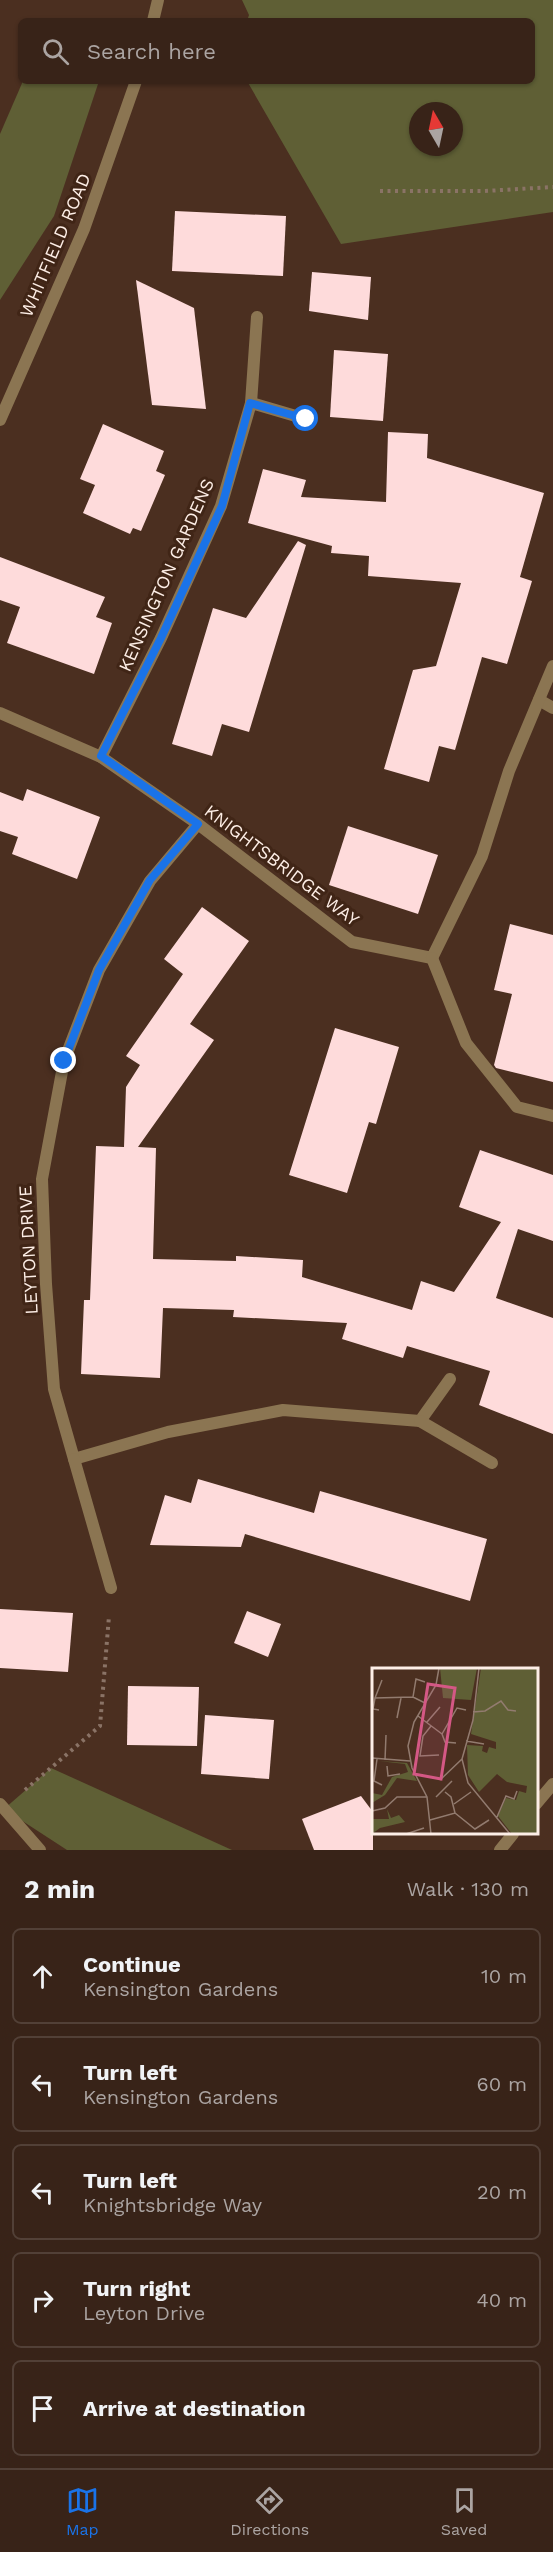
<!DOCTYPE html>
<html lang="en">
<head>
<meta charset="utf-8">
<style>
	:root { --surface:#382318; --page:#3f2b21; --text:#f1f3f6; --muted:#aba4a2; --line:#524037; --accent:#1a73e8 }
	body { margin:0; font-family:"Work Sans",sans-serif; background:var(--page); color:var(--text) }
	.compass { position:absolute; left:409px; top:102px; width:54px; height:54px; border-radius:50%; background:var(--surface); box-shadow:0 2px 4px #0004; rotate:351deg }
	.stop { position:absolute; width:18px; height:18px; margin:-14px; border:4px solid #1a73e8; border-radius:50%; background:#fff }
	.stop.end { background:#1a73e8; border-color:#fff; box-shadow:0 2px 6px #0008 }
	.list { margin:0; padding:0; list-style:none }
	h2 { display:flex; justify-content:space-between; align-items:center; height:78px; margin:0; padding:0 24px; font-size:26px }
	h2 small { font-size:20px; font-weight:400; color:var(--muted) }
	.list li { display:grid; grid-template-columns:39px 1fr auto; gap:18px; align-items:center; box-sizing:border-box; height:96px; margin:0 12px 12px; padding:0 12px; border:2px solid var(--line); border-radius:9px }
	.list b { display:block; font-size:22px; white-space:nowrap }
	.list p { margin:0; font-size:20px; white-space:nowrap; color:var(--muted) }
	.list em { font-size:20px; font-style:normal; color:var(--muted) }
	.icon { flex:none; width:33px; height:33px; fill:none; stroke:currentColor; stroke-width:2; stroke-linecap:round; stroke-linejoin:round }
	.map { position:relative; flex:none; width:553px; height:1850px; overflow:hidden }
	.search { position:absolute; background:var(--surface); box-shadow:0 2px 4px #0004; left:18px; right:18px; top:18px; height:66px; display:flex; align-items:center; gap:15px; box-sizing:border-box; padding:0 21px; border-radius:9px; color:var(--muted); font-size:22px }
	.sheet { height:618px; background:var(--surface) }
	nav { display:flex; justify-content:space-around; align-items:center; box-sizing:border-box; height:84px; border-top:2px solid var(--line); background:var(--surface); font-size:16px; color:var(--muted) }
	nav a { display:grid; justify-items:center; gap:3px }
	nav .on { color:var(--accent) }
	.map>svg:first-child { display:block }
	.green { fill:#5f5f35; fill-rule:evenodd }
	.building { fill:#fedbdb }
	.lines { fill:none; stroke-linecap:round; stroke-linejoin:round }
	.path { stroke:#8a7366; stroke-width:4; stroke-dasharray:3 4.5; stroke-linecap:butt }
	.street { stroke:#8b7552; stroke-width:12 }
	.route { stroke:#1a73e8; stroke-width:8 }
	.labels { text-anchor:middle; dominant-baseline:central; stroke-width:6; stroke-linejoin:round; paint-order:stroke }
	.street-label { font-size:18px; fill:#fdeee6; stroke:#402516 }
	.inset-road { fill:none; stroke:#927b6f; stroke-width:1.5 }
	.view { fill:#d45885; fill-opacity:0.15; stroke:#d45885; stroke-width:3 }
	.inset-edge { fill:none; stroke:#fdeee6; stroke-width:3 }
</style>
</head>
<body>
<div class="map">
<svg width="553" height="1850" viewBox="0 0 553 1850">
	<rect width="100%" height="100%" fill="#4b2f20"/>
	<g class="green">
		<path d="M242,0h311v212l-212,32 -94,-163h285v-60h-285l2,-6zM418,111h36v36h-36z"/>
		<polygon points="23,81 99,81 54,216 0,300 0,134"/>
		<polygon points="51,1768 232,1850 67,1850 4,1809"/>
	</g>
	<g class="building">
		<polygon points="175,211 286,216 283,276 172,271"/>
		<polygon points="312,272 371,277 368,320 309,311"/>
		<polygon points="136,280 194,308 206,409 152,405"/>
		<polygon points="334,350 388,354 383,421 330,417"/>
		<polygon points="103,424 164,451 156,471 165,475 141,531 133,528 130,534 83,513 95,485 80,479"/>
		<polygon points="388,432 428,434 427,458 544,493 520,577 532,581 507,664 482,657 455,750 439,746 429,782 384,769 413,670 436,666 461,583 368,576 369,556 331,553 332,546 248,523 263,469 306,480 301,497 386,502"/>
		<polygon points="298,541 306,545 249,732 222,724 212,756 172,744 213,608 246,618"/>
		<polygon points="0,557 105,597 96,617 112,623 94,674 7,643 20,607 0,600"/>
		<polygon points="27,789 100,817 77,879 12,854 18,837 0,831 0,792 23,801"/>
		<polygon points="348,826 438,855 418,914 329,885"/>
		<polygon points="202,907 249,941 190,1024 214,1040 138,1147 156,1148 153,1259 236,1261 236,1256 303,1260 302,1277 412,1310 421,1281 454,1292 501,1222 459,1207 480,1150 553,1175 553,1241 518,1229 496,1298 553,1318 553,1434 479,1405 490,1371 407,1346 403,1358 342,1339 347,1323 233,1317 234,1310 163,1308 160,1378 81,1374 84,1300 90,1300 96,1146 124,1147 126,1087 140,1065 126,1056 183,974 164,959"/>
		<polygon points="510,924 553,935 553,1082 496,1068 494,1065 512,994 494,990"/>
		<polygon points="335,1028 399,1047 376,1124 369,1122 347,1193 289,1175"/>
		<polygon points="198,1479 314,1513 320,1491 487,1539 470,1601 245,1534 241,1547 150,1545 165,1495 191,1503"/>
		<polygon points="0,1609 73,1613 68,1672 0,1668"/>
		<polygon points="247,1611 281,1624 268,1657 234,1643"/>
		<polygon points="128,1686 199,1687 197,1746 127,1745"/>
		<polygon points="205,1715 274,1720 269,1779 201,1774"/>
		<polygon points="361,1796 373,1812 373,1850 314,1850 302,1819"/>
	</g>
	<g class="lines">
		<g class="path">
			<polyline points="380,191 485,191 553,187"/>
			<polyline points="25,1790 100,1726 109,1616"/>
		</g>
		<g class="street">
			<polyline points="153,21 158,0"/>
			<polyline points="251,403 257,317"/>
			<polyline points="0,420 84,229 136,81"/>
			<polyline points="539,700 553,708"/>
			<polyline points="0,713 101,757 198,824 352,942 432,958 482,856 509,771 553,666"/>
			<polyline points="101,757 161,638 221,506 251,403 306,419"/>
			<polyline points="198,824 150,881 99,970 64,1061 42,1179 46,1284 54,1389 74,1459 168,1432 283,1410 420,1421 450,1379"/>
			<polyline points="432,958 466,1043 517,1107 553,1116"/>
			<polyline points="420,1421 492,1463"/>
			<polyline points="74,1459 111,1588"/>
			<polyline points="0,1804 40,1850"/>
			<polyline points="536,1804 553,1784"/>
			<polyline points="500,1850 513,1834"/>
		</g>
	</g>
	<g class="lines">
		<polyline class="route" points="64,1061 99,970 150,880 198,824 101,756 161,638 222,506 250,403 306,419"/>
	</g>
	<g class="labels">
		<g class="street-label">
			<text transform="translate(55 245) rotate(-67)">WHITFIELD ROAD</text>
			<text transform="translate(166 575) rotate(-66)">KENSINGTON GARDENS</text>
			<text transform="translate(282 865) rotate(37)">KNIGHTSBRIDGE WAY</text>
			<text transform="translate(28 1250) rotate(-93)">LEYTON DRIVE</text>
		</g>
	</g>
	<g transform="translate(372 1668)">
		<rect width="166" height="166" fill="#4b2f20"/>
		<path d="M68,0h37l-6,32 -28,-2zM109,0h57v166h-26l-14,-18 8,-18 10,2 3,-9 7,2 1,-7 -20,-4 -10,-8 -18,18 -11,-17 -1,-30 16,1 -1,5 5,2 2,-6 7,2v-7l-25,-8zM7,93l28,2 10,18 -20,-3 -12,17 -13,8v-10l10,2 10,-18 16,-5 -3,-8zM15,141l4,9 8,-3 6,7 -25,6 -8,6v-15h17z" fill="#5f5f35"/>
		<path class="inset-road" d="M107,0l-6,52 -11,39 6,24 42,51M41,29l3,-18 9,3M3,30l7,-18M7,42l-6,-1 2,-11 38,-1 12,6M101,44l12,-1 16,-10 7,9 8,1M46,48l24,18 15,-26 9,2M25,50l4,-20M55,54l13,-15M59,58l-8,10 -3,20 19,-1M70,66l3,8 11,1M94,73l18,3M0,90l38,3M5,91l-3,22 8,4M13,92l1,-25M15,98l1,10 12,-2M68,112l22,-21M73,124l6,5 4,16M64,129l16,-16M82,136l17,-12M0,143l13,-3 12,-11h30M125,149l9,-21 8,3 3,-8M58,152l25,-7 20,16 14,-9M34,166l18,-6M59,166l-4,-37 -15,-29 -4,-22 6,-24 22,-37 3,-17"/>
		<path class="view" d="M56,16l27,4 -14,91 -27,-5z"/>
		<rect width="166" height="166" class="inset-edge"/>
	</g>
</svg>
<svg class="compass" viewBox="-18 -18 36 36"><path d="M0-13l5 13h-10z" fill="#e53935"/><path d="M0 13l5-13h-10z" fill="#aba4a2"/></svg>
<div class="stop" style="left:306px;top:419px"></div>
<div class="stop end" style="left:64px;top:1061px"></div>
<div class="search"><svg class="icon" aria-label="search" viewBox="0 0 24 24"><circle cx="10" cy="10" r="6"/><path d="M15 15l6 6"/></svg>Search here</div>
</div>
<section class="sheet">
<h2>2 min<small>Walk · 130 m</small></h2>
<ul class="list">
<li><svg class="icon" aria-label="ahead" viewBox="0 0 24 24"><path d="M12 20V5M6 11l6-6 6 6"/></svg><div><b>Continue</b><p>Kensington Gardens</p></div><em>10 m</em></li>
<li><svg class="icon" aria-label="left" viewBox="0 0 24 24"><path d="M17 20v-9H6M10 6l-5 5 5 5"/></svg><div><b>Turn left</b><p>Kensington Gardens</p></div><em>60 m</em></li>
<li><svg class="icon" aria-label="left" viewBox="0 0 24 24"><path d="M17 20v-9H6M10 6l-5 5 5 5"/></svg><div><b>Turn left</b><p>Knightsbridge Way</p></div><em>20 m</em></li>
<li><svg class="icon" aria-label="right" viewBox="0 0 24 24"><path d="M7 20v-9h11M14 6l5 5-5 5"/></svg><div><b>Turn right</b><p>Leyton Drive</p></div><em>40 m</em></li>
<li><svg class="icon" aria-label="arrive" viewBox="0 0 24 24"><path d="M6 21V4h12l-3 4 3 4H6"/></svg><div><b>Arrive at destination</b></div></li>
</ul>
</section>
<nav>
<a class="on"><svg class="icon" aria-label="map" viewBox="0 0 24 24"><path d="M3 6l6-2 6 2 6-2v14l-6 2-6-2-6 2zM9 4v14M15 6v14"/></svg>Map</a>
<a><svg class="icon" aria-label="directions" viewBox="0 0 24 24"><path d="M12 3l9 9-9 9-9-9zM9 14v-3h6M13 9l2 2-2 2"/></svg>Directions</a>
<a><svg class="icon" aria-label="saved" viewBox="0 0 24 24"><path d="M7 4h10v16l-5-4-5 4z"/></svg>Saved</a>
</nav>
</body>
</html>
